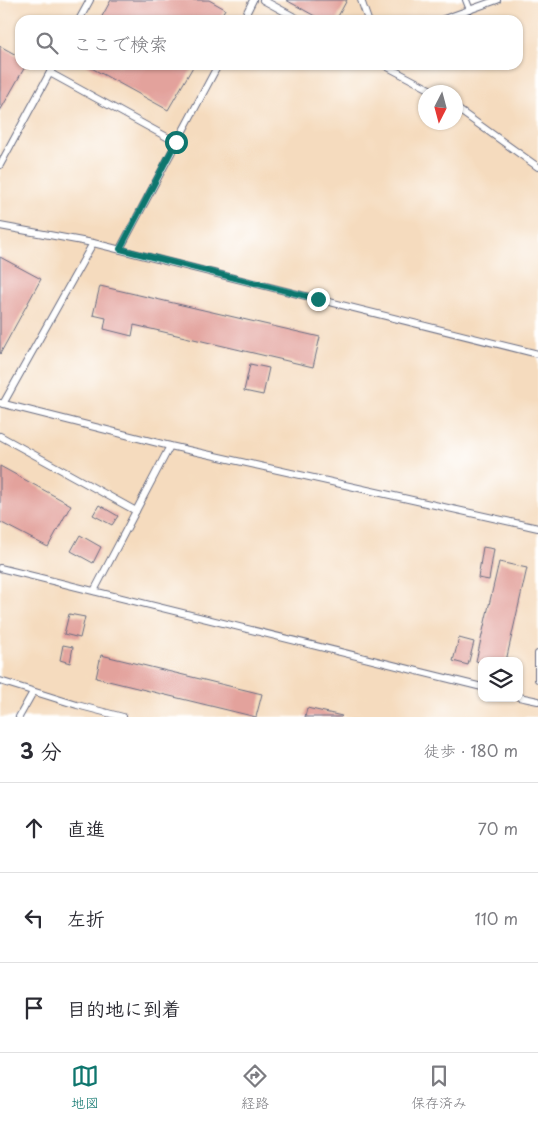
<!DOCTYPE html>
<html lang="ja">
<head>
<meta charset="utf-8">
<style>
	:root { --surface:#fff; --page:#f7f7f7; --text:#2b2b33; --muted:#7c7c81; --line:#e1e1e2; --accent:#0f766e }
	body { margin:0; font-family:"Playpen Sans","Klee One",sans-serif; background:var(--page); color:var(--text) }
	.controls { position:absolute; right:15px; bottom:15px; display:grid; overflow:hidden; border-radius:10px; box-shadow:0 1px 4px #0004 }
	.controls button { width:45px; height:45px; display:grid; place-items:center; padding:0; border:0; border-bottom:1px solid var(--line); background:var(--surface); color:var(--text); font:25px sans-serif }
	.compass { position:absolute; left:418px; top:85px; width:45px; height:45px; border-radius:50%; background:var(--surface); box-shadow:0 1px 4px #0004; rotate:186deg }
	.stop { position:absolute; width:15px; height:15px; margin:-11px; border:4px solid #0f766e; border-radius:50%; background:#fff }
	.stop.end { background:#0f766e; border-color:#fff; box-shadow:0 1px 5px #0008 }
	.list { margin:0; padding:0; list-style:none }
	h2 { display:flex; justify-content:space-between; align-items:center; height:65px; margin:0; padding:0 20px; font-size:21px }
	h2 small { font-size:16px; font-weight:400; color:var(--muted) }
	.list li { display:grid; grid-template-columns:32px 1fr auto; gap:15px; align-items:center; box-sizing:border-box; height:90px; padding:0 20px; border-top:1px solid var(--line) }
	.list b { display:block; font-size:19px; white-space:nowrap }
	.list em { font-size:16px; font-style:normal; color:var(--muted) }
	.icon { flex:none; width:28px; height:28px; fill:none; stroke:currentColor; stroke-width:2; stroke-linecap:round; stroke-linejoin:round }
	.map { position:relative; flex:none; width:538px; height:717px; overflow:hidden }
	.search { position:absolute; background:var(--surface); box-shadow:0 1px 4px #0004; left:15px; right:15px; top:15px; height:55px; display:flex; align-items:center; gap:12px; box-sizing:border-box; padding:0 18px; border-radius:15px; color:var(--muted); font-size:19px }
	.sheet { height:335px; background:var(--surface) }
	nav { display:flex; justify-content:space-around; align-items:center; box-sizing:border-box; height:70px; border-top:1px solid var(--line); background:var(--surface); font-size:14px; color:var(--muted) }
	nav a { display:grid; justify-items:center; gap:2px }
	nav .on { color:var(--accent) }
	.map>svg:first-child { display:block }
	.building { fill:#e3a29c }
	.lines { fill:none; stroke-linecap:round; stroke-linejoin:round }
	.lane-casing { stroke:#676b80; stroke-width:8 }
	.lane { stroke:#fff; stroke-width:6 }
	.route { stroke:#0f766e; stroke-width:6 }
</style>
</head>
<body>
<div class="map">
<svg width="538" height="717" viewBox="0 0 538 717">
	<rect width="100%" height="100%" fill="#fff"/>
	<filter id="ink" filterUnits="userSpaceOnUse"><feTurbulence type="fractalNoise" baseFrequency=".02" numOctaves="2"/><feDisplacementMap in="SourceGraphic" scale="10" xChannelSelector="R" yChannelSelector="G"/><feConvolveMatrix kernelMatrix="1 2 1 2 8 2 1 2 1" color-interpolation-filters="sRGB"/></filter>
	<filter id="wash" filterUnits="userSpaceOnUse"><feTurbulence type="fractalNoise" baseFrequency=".0096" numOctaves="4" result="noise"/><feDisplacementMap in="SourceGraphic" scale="20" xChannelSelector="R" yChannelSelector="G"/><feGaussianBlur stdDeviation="1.12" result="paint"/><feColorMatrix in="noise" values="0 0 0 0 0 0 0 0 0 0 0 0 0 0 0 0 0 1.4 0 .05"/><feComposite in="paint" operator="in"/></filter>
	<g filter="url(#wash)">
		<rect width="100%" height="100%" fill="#f5dbbe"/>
		<g id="blocks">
			<g class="building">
				<polygon points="111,0 209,0 225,9 219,20 100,20"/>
				<polygon points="286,0 347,0 336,20 322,20"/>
				<polygon points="0,46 20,57 20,65 26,65 0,111"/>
				<polygon points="86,65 194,65 168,110"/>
				<polygon points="0,257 41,279 0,354"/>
				<polygon points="100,286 320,337 313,367 134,325 132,336 104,329 106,318 93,315"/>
				<polygon points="250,364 269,368 263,395 244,391"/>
				<polygon points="0,466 71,505 48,547 0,522"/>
				<polygon points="99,505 118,516 112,525 93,515"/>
				<polygon points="80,535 101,547 93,563 71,551"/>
				<polygon points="483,547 494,549 489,580 478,578"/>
				<polygon points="499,562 527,568 506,661 482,661 482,663 476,661"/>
				<polygon points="69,614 85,617 80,638 64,634"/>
				<polygon points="459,638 474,642 468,665 453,661"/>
				<polygon points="63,645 73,647 70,663 60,660"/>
				<polygon points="101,655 262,694 256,717 96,678"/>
				<polygon points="307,708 342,716 341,717 305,717"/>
			</g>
		</g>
	</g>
	<g filter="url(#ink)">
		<use href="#blocks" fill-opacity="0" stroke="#676b80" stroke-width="1"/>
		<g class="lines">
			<g class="lane-casing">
				<g id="lane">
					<polyline points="263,0 300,20"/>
					<polyline points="361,0 368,20"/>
					<polyline points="466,0 470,10"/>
					<polyline points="79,20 90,0"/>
					<polyline points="243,20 253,0"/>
					<polyline points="441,20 497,0"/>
					<polyline points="384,65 435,92"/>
					<polyline points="50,73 176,142"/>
					<polyline points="456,108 538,167"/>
					<polyline points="0,165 54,65"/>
					<polyline points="0,226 93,243 538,354"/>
					<polyline points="120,249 218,65"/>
					<polyline points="0,403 170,446 538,528"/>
					<polyline points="3,404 93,243"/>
					<polyline points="0,436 136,511"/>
					<polyline points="0,568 482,687"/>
					<polyline points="94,591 170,446"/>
					<polyline points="538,654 538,679"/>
					<polyline points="0,681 77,705 123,717"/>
					<polyline points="519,697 538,701"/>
					<polyline points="19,717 33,692"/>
				</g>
			</g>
			<use href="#lane" class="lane"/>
		</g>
	</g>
	<g class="lines" filter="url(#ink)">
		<polyline class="route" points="176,142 120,249 318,299"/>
	</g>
</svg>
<div class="controls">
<button><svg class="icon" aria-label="layers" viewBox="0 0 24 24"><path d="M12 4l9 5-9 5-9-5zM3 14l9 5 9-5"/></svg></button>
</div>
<svg class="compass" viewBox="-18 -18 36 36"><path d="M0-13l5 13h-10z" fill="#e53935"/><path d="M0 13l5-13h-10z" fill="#7c7c81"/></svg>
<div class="stop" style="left:176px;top:142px"></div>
<div class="stop end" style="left:318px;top:299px"></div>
<div class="search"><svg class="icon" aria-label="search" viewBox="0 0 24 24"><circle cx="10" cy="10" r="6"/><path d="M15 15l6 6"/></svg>ここで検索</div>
</div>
<section class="sheet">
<h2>3 分<small>徒歩 · 180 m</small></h2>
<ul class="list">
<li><svg class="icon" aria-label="ahead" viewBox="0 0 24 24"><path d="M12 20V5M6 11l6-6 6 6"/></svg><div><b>直進</b></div><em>70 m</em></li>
<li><svg class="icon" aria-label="left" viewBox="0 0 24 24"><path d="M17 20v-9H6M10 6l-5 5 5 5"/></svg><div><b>左折</b></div><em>110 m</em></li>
<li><svg class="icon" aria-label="arrive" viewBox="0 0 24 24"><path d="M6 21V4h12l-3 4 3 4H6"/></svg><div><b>目的地に到着</b></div></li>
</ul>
</section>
<nav>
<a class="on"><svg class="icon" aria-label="map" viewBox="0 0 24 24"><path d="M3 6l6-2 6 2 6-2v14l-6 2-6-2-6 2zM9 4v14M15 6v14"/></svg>地図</a>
<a><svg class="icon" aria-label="directions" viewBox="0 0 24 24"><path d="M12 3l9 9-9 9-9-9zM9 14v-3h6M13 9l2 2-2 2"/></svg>経路</a>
<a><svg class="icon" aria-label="saved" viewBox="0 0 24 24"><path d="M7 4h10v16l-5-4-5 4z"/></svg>保存済み</a>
</nav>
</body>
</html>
